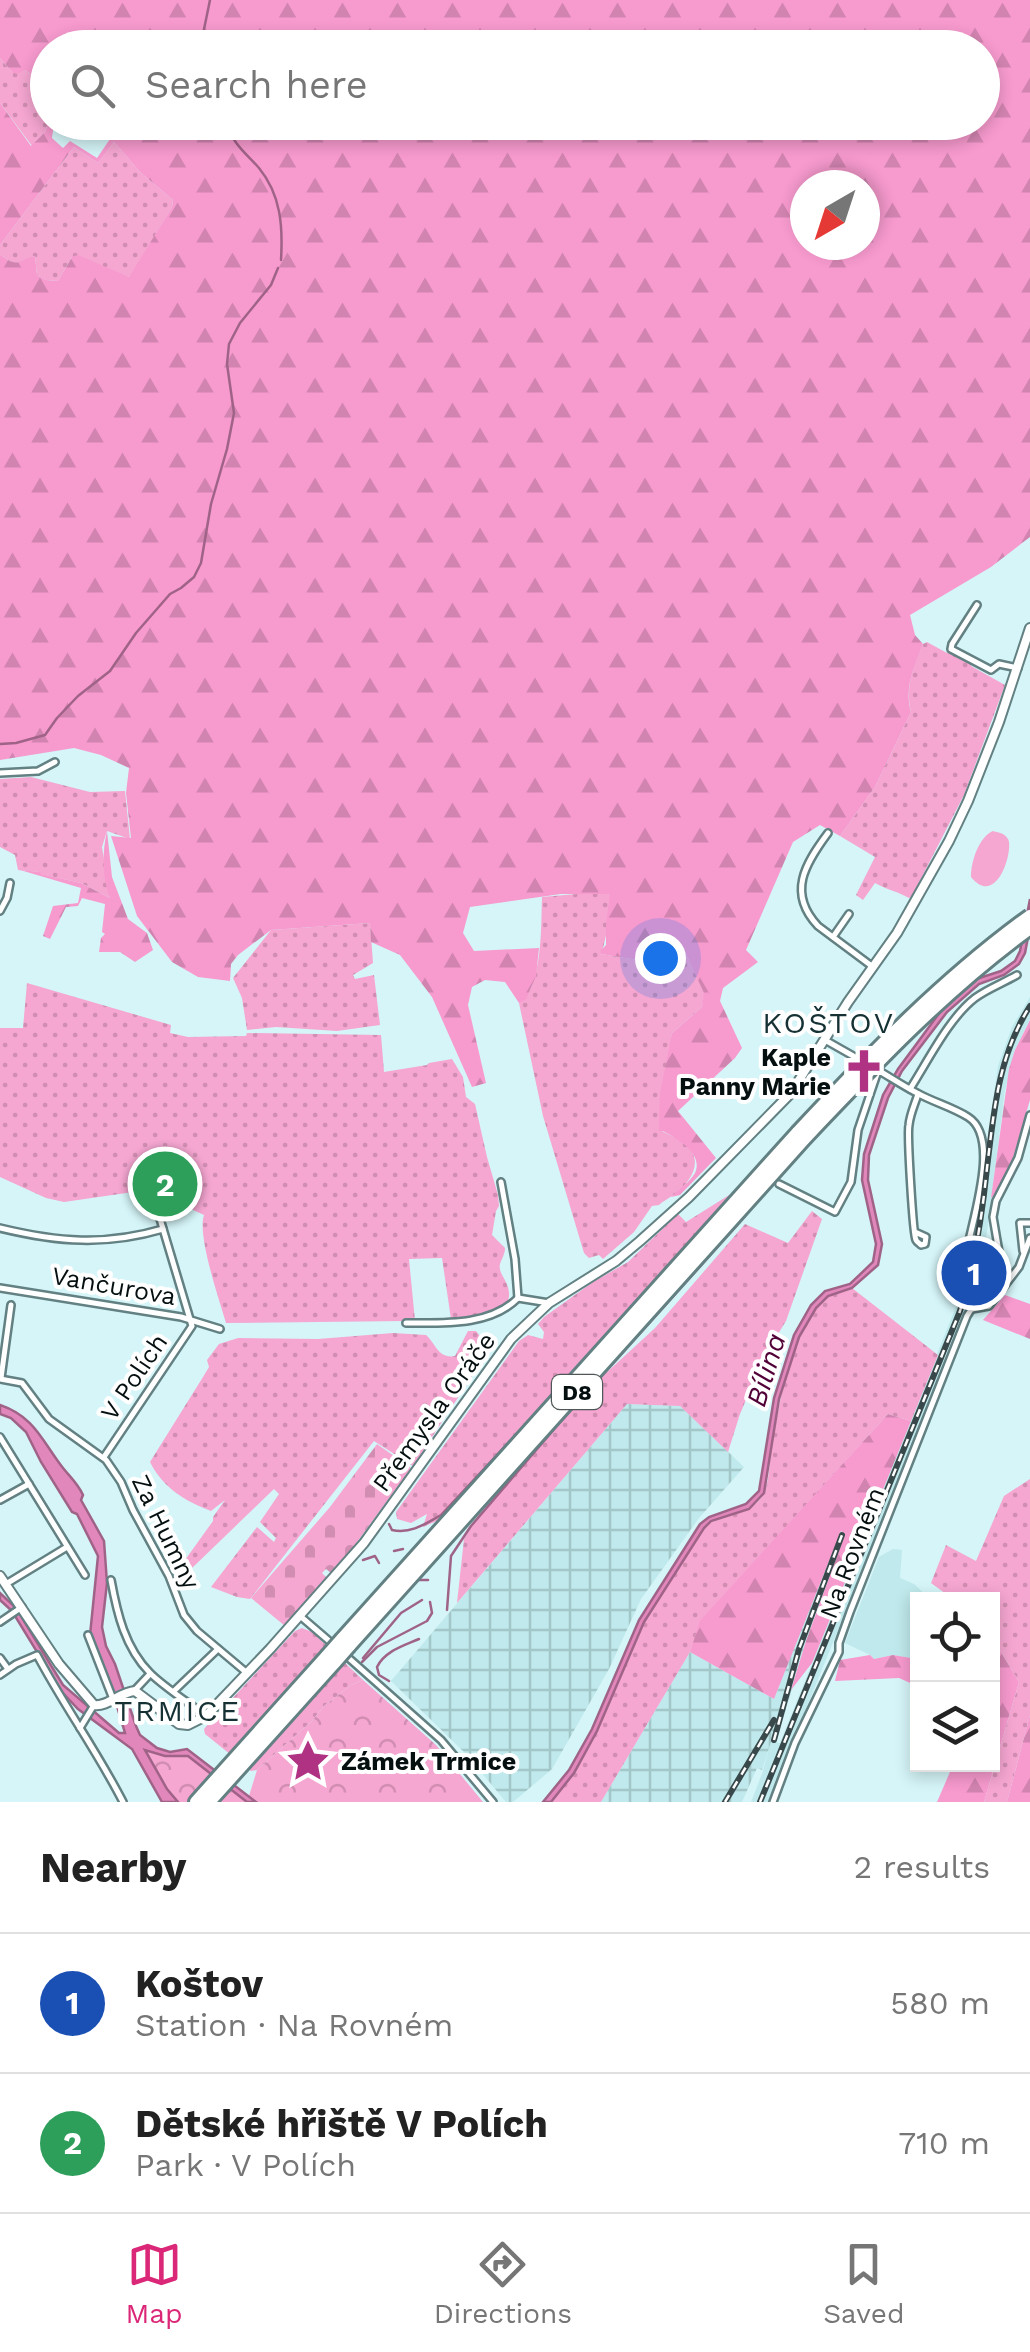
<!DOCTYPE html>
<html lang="en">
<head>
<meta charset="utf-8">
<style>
	:root { --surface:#fff; --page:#f2f2f2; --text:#222; --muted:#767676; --line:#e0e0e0; --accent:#db2777 }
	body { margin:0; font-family:"Work Sans",sans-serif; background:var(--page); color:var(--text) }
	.controls { position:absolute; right:30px; bottom:30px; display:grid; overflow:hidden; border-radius:0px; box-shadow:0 5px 15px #0003 }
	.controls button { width:90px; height:90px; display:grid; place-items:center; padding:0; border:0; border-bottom:2px solid var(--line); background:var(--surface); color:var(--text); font:50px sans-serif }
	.compass { position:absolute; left:790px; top:170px; width:90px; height:90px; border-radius:50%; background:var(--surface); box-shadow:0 5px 15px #0003; rotate:219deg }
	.you { position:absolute; left:660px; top:958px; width:35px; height:35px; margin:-25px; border:8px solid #fff; border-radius:50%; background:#1a73e8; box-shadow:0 0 0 15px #1a73e833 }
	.badge { display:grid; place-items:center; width:65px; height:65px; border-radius:50%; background:var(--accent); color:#fff; font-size:32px; font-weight:700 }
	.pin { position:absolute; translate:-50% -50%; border:5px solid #fff; box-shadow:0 2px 10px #0006 }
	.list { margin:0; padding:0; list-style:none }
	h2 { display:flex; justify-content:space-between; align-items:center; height:130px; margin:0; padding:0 40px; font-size:42px }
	h2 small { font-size:32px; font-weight:400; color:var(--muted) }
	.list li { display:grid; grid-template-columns:65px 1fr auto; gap:30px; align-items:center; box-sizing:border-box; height:140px; padding:0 40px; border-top:2px solid var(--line) }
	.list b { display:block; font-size:38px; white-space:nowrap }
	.list p { margin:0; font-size:32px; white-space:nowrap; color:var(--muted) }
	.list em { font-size:32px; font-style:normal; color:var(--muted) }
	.icon { flex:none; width:55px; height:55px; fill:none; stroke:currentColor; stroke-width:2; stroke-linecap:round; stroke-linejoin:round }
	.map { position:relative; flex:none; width:1030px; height:1802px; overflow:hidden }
	.search { position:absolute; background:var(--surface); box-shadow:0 5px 15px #0003; left:30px; right:30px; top:30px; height:110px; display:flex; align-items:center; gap:25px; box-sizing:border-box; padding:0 35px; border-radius:55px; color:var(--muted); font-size:38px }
	.sheet { height:410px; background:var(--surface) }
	nav { display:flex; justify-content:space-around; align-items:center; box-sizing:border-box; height:140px; border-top:2px solid var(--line); background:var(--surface); font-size:28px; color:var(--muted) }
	nav a { display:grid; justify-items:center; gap:5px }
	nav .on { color:var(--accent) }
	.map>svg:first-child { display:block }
	.built { fill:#bfe9ec }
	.industrial { fill:url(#industrial-grid) }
	.grass { fill:url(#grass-dots) }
	.forest { fill:url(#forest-firs); fill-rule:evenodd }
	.cemetery { fill:url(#cemetery-stones) }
	.park { fill:url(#park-crowns) }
	.garden { fill:#f5a6d1 }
	.water { fill:#e287bb; stroke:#a06388; stroke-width:2.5 }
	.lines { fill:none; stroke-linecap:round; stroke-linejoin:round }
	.stream { stroke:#a06388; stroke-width:2.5 }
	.street-casing { stroke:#638082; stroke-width:10 }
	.secondary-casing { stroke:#638082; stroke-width:12 }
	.highway-casing { stroke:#638082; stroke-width:18 }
	.street { stroke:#fff; stroke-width:5 }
	.secondary { stroke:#fff; stroke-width:8 }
	.highway { stroke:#fff; stroke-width:12 }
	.rail-casing { stroke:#39484a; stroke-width:6 }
	.rail { stroke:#fff; stroke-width:2.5; stroke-dasharray:8; stroke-linecap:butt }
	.highway-bridge-casing { stroke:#638082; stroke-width:18; stroke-linecap:butt }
	.highway-bridge { stroke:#fff; stroke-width:12 }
	.labels { text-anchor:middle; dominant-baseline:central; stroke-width:8; stroke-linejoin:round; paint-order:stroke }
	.shield { fill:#fff; stroke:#505758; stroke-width:2.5 }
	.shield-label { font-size:22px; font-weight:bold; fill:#050f10 }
	.poi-label { font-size:25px; font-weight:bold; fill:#050f10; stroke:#fff; text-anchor:end }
	.street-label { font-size:25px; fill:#050f10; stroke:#fff }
	.water-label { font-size:28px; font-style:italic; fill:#510038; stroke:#fff }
	.quarter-label { font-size:30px; letter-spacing:2.5px; fill:#153133; stroke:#fff }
</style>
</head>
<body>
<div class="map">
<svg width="1030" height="1802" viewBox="0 0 1030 1802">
	<defs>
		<pattern id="industrial-grid" width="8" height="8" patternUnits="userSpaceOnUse" patternTransform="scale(2.5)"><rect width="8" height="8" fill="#bfe9ec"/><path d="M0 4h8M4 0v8" fill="none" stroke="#a3c7c9"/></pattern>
		<pattern id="grass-dots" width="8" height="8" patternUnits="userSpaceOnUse" patternTransform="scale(2.5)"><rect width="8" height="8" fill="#f5a6d1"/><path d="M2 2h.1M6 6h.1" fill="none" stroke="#d18eb2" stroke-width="1.8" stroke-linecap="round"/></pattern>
		<pattern id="forest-firs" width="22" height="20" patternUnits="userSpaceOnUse" patternTransform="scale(2.5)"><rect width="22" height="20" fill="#f79ace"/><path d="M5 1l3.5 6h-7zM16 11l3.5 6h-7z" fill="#d284b0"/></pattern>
		<pattern id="cemetery-stones" width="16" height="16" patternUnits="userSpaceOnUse" patternTransform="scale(2.5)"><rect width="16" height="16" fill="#f5a6d1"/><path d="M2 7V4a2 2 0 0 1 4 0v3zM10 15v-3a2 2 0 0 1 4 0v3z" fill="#d18eb2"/></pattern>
		<pattern id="park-crowns" width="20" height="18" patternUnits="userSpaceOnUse" patternTransform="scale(2.5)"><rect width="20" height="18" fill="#f5a6d1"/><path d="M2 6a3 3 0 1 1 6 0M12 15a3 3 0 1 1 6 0" fill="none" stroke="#d18eb2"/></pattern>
	</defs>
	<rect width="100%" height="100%" fill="#d5f5f8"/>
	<g class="built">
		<polygon points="1030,997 1030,1019 1015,1050 1005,1090 985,1247 974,1296 768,1802 751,1802 762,1774 771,1741 780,1743 962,1292 973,1245 998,1066 1012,1027"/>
		<polygon points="893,1549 902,1550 900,1578 914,1584 930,1599 918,1600 917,1659 893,1655 874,1659 870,1655 845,1643 879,1557"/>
	</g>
	<g class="industrial">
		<polygon points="627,1404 680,1406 744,1467 699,1518 641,1599 609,1669 552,1769 513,1802 506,1802 465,1753 391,1681"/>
		<polygon points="840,1531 845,1533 806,1641 776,1743 771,1742 762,1770 757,1768 742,1802 601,1802 690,1652 774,1699"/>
	</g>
	<g class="grass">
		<polygon points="0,58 12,72 25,70 36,78 47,78 48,123 45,132 32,146 0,103"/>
		<path d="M114,142l26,30 33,28 -1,7 -41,68 -2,2 -57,-20 -14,24 -12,-1 -9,-5 -2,-19c-17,4 -15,14 -35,-2v-9l74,-98 24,16z"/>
		<path d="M927,642l20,11 4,-3 21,11 -1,5 34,19 -41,110 -52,101 -3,2c-12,-7 -22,-8 -34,-15l-12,17 -7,-5 19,-38 -35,-21 35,-49 36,-75c-6,-25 2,-45 12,-68z"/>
		<polygon points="31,777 90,792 125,791 130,839 107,831 102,847 110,898 81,883 40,874 39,872 18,870 15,855 0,847 0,779"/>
		<path d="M588,893l23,1c-3,16 -3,48 -11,60 20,2 41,9 61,5 8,-1 15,-6 24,-7l20,41 -3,14 -30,26 -10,98c7,4 16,7 22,12 22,17 7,40 -12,53 -4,3 -9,5 -13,9l-7,1 -18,26 -31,27 -4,-4 -10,3 -5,-5 -41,-137 -24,-113c24,-16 22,-78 23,-106z"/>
		<polygon points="370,923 373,963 353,975 355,979 374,975 380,1025 337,1031 276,1027 247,1030 242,998 233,978 271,930"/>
		<path d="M27,983l144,42 -1,8 18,4 58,-1 1,-3 134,2 3,37 43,-7 2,-2 23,-4 11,18 3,20 9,7 12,53 11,38 1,11 -3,5 -4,24 13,13c0,6 -3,10 -5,16 -3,12 15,20 7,40l-24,10 -32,5 -9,-61 -33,1 6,62 -9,-3 -2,3 -178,2c-7,-24 -29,-88 -22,-108l-13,-6 -16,-31 -25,-1 4,12 -90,13 -18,-4 -46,-21v-149h23z"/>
		<polygon points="742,1187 439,1520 423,1527 427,1514 411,1523 397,1519 396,1512 519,1341 528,1335 543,1339 544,1332 538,1324 544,1317 593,1282 628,1262 678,1214 686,1222"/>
		<polygon points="812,1211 822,1219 786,1321 765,1355 740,1414 728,1452 680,1406 627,1404 457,1603 464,1539 478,1516 592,1386 655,1328 745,1224 788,1243"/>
		<path d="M852,1288l86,67 -27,66 -23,-7 -187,207 -11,31 -89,150h-50l23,-29 23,-42 47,-109 60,-95c17,-14 49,-11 60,-34 5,-10 5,-28 7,-39 6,-39 21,-138 59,-159 6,-3 15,-5 22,-7z"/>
		<path d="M468,1331h8l14,18 -77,117 -39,-25 -124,158 -13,-2 -26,-10 46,-60 17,15 2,-4 -16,-16 19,-28 -5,-5 -83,80 -13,11 -3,-6 38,-53v-4l12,-17 -14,11c-26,-10 -48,-23 -61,-49l53,-85 6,-10 -2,-7 12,-16 19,-6 80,1 75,-6 33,2c10,9 12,24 29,21z"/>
		<polygon points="1030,1479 1030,1715 1007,1802 984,1802 1019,1682 993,1639 992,1600 953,1599 931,1583 946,1545 976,1561 1004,1496"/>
		<polygon points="302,1628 312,1632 363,1680 351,1685 324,1706 312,1721 257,1770 251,1771 205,1734 204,1729 295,1631"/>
	</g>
	<g class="forest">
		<path d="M0,0h1030v537l-39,30 -81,48 5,20 8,9c-9,23 -19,44 -12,68l-36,75 -35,49 -20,-11 -27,17 -47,108 12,12 -35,26 -3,13 22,47 -7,10 -57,53 38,47 -36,37 -9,2c7,-7 19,-15 24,-24 9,-20 -19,-35 -32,-42h-4l1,-37 12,-61 30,-26 2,-14 -19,-41c-9,1 -16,6 -25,7 -19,4 -41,-3 -60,-5l1,-4 5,-5v-20l4,-31h-49l-91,13 -7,26 11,18 65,-3 -3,28 -10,23 -7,4 -14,-21 -20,-2 -13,7 -4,18 18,78 -14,4 -40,-90 -32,-42 -29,-13 -1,-19 -99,7 -33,25 -7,9 -1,17 -32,-4 -26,-15 -35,-46 -26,-80 20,2 -5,-45 3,-25 -28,-13 -27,-7 -74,12v-506c20,16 18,5 35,2l2,19 9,5 12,1 14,-24 6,-2 51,22 43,-70 1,-7 -33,-28 -26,-30 -16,21 -24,-16 -74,98v-142l31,43 14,-14 3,-9h6l-2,15 11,10 7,-7 27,17 15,-22 4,-14h866v-74h-934l-1,30h-11l-11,-8 -8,4 -5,-2 -12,-14zM805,185h60v60h-60z"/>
		<path d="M107,831l5,46 16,42 19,14 6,17 -18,12 -15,-10h-21l2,-14 4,-4 -3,-2 3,-28 -23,-6 -4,8 -12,1 -16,32 -7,-3 10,-30 25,-3 3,-15 -61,-18 20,2 1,2 40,9 29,15c-8,-21 -8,-45 -3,-67z"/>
		<polygon points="1030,1020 1030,1100 1010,1168 997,1193 991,1198 1009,1069 1015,1050"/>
		<polygon points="1005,1295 1030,1304 1030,1339 983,1320"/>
		<polygon points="888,1414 911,1421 812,1663 791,1690 806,1641 845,1534 841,1531 774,1699 690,1652 700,1621"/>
		<polygon points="993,1639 1019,1682 984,1802 937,1802 953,1765 992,1764"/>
		<polygon points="870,1655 874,1659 893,1655 917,1659 917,1686 899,1678 835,1681 840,1660"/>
		<polygon points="1030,1715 1030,1802 1007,1802"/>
	</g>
	<polygon class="cemetery" points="377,1444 411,1468 352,1549 331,1573 326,1569 322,1573 327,1578 324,1582 285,1626 251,1598 330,1507"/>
	<g class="park">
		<polygon points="363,1680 436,1745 483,1802 256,1802 249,1796 257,1770 312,1721 324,1706 351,1685"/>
		<polygon points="143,1749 165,1756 188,1756 247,1802 178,1802 167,1790"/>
	</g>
	<path class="garden" d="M993,831c7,2 11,2 15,8 6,10 -11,70 -37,38 0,-16 8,-40 22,-46z"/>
	<g class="water">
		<polygon points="1030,899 1030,927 1025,953 1019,964 1004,975 979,984 947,1012 902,1071 888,1098 869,1155 868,1180 882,1244 878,1265 852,1288 828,1296 816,1308 799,1337 779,1399 764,1493 749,1509 711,1521 704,1528 644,1622 597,1731 574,1773 551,1802 543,1802 569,1770 592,1729 639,1620 700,1524 709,1517 746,1504 759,1491 774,1398 794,1335 811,1305 825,1291 850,1284 873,1262 876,1244 862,1180 864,1154 883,1095 898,1069 943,1008 976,979 1001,971 1015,961 1020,951"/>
		<path d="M0,1405c35,12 42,36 63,63 8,10 15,16 20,27l-2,5 23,41 3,42 -5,44 4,19 9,18 21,62 4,9 17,13 13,4 17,-3 69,53h-9l-59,-46h-23l-20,-6 22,39 11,13h-16l-30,-53 -54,-40 -17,-18 -49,-80 -12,-11v-7l16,15 47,77 56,48h6l-9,-30 -26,-68 8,-79 -21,-42 -5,-2 -31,-50 -15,-30 -15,-14 -11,-4z"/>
	</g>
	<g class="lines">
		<g class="stream">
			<polyline points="204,48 202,39 210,0"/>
			<path d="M227,122c5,22 18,30 32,46 22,27 24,58 22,92"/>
			<polyline points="0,744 16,743 45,735 57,718 78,696 110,671 136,633 170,594 181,588 194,577 201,563 211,504 227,449 234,413 227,364 229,344 240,323 271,285 278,268"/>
			<polyline points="737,1190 784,1137 796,1126"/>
			<polyline points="674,1261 692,1241"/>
			<path d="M389,1524l3,6c19,4 33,-6 49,-15l114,-122"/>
			<polyline points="394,1551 403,1549"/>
			<polyline points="363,1560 375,1556 379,1563"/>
			<polyline points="417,1580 428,1580"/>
			<polyline points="447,1610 451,1556 471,1526 556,1427 739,1223 761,1197"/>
			<polyline points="363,1658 401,1613 422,1600"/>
			<polyline points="362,1662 377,1647 427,1621 432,1613 430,1602"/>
			<path d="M389,1681l-10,-6 -2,-8c8,-16 26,-21 42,-28"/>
		</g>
		<g class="street-casing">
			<g id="street">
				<polyline points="977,605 952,644 951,649 991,670 999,664 1018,668"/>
				<polyline points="0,773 38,771 55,762"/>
				<path d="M828,833c-23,31 -41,60 -10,93l55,41"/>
				<polyline points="0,911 7,898 10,883"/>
				<polyline points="833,937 849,914"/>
				<polyline points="825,1040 862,1061"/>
				<path d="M876,1069c14,8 27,17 41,24 16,9 35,14 51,24 35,22 1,110 -3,144l3,5 22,13"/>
				<path d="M910,1089c18,-28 39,-71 65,-91 12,-9 28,-15 42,-23"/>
				<polyline points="501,1182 515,1259 518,1298"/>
				<polyline points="779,1184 835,1212 851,1182 858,1130 878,1071"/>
				<path d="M0,1228c58,14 105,18 163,1"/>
				<path d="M915,1232l11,5 -1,7 -4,1c-2,-2 -4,-3 -5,-5 -3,-6 -9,-106 -7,-115 1,-11 6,-21 9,-31"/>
				<polyline points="1023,1251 1020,1223 1030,1223"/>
				<polyline points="0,1288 181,1317 220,1329"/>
				<polyline points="972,1309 989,1306 1019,1267 1030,1238"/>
				<path d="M406,1323c38,0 84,3 112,-25l31,5"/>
				<polyline points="1,1378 11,1305"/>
				<polyline points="0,1379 22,1383 49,1419 106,1460 121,1482 133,1510 169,1576 184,1615 197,1631 247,1673"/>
				<polyline points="0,1437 85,1575"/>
				<polyline points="104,1457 192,1326 155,1202"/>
				<polyline points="0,1500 29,1484"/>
				<path d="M111,1580c6,33 14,68 39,93 14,14 39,30 56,43"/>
				<polyline points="6,1584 67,1547"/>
				<polyline points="299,1615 335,1646"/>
				<polyline points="0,1622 22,1607"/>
				<polyline points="88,1635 113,1699"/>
				<polyline points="343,1653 441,1740 493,1802"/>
				<polyline points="0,1658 8,1669"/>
				<path d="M0,1675l16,-11 21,-9c27,51 60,96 86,147"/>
				<polyline points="135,1690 150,1674"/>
				<polyline points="174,1691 218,1649"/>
				<polyline points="80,1728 94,1705"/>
				<polyline points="773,1802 795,1743 839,1652 839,1643 850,1612 967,1316 990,1279 999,1252 993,1217 996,1201 1018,1158 1030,1115"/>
			</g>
		</g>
		<g class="secondary-casing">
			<path id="secondary" d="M0,1576l59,88 35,41c14,2 26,-13 41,-14l44,33 9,1 18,-9 64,-67 94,-106 147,-204 38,-36 67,-42 24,-20 49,-44 102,-104 57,-91 49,-69 52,-92 19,-40 31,-79 31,-94"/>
		</g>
		<g class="highway-casing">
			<g id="highway">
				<polyline points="342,1639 798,1132"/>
				<polyline points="349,1646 805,1138"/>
				<polyline points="196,1802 327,1656"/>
				<polyline points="209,1802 335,1662"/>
			</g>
		</g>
		<use href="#street" class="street"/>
		<use href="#secondary" class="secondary"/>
		<use href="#highway" class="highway"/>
		<g class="rail-casing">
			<g id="rail">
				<polyline points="774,1740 799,1649 842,1535"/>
				<polyline points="725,1802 774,1720"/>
				<path d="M760,1802l200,-491c15,-47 22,-94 27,-143 7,-57 11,-112 43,-162"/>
			</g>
		</g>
		<use href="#rail" class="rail"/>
		<g class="highway-bridge-casing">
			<g id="highway-bridge">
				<path d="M798,1132c73,-78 145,-153 232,-216"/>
				<path d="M805,1138c71,-75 141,-149 225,-210"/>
				<polyline points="327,1656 342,1639"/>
				<polyline points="335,1662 349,1646"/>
			</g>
		</g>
		<use href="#highway-bridge" class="highway-bridge"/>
	</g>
	<defs>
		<g id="church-bare" transform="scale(3.45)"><path d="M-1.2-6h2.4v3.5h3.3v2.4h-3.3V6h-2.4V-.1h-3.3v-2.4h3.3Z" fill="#af3283" stroke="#fff" stroke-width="2.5" paint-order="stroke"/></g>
		<g id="sight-bare" transform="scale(3.45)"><path d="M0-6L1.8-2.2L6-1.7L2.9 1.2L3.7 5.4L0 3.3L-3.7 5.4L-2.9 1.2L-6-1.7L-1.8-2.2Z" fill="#af3283" stroke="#fff" stroke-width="2.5" paint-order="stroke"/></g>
	</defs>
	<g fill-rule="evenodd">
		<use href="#church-bare" x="864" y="1071"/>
		<use href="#sight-bare" x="308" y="1761"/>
	</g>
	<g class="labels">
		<rect class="shield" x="552" y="1375" width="50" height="34" rx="8"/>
		<g class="shield-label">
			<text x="577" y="1392">D8</text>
		</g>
		<g class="poi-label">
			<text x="831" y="1057">Kaple<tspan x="831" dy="29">Panny Marie</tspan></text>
			<text x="341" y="1761" text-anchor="start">Zámek Trmice</text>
		</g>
		<g class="street-label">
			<text transform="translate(114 1286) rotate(10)">Vančurova</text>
			<text transform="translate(134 1377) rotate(-56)">V Polích</text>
			<text transform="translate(434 1412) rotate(-54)">Přemysla Oráče</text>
			<text transform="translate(166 1532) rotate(64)">Za Humny</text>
			<text transform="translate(852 1553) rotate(-69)">Na Rovném</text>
		</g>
		<g class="water-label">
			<text transform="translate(766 1370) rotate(-73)">Bílina</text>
		</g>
		<g class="quarter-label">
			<text x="829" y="1022">KOŠTOV</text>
			<text x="178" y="1710">TRMICE</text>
		</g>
	</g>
</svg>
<div class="controls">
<button><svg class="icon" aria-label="locate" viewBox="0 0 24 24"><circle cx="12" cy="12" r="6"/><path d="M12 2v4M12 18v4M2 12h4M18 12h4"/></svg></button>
<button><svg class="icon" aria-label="layers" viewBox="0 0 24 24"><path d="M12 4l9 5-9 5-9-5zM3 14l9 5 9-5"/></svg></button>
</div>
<svg class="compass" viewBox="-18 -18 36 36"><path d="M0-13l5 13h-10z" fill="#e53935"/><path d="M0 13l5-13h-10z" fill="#767676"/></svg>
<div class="you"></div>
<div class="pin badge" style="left:974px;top:1273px;background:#1a4fb4">1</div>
<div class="pin badge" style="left:165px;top:1184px;background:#2e9e5b">2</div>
<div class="search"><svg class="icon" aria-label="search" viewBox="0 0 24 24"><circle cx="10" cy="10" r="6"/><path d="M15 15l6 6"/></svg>Search here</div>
</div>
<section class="sheet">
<h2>Nearby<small>2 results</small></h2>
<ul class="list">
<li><span class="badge" style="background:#1a4fb4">1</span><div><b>Koštov</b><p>Station · Na Rovném</p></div><em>580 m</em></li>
<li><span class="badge" style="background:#2e9e5b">2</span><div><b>Dětské hřiště V Polích</b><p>Park · V Polích</p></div><em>710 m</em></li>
</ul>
</section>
<nav>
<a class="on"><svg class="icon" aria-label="map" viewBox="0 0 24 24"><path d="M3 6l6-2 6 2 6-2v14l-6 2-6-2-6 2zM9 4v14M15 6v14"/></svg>Map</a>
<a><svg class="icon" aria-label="directions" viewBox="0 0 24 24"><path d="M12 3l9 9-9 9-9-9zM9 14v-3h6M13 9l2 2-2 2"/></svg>Directions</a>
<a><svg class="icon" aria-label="saved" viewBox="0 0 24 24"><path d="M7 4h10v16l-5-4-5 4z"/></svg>Saved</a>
</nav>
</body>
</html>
